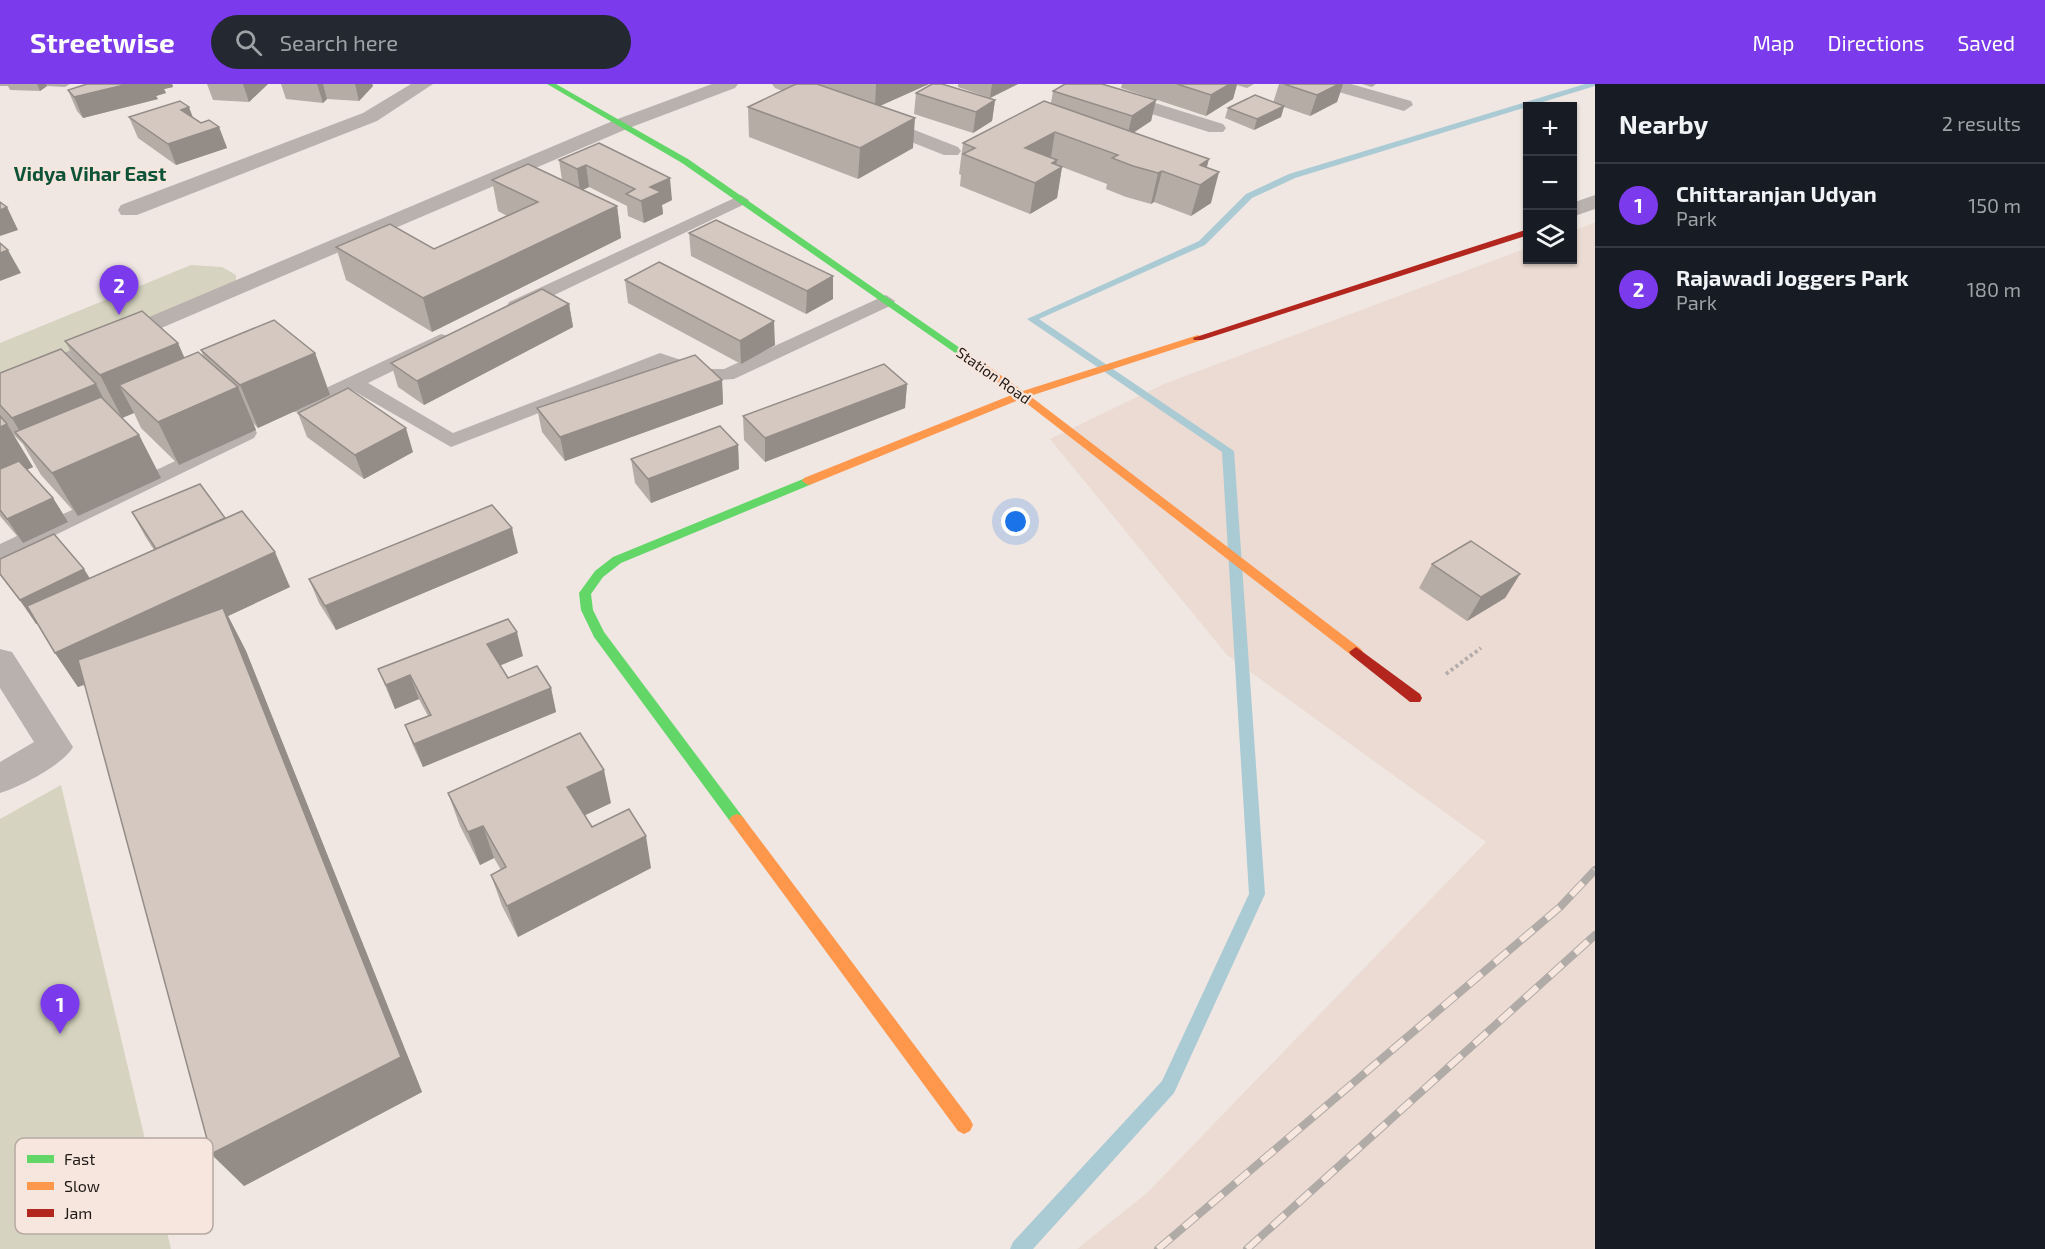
<!DOCTYPE html>
<html lang="en">
<head>
<meta charset="utf-8">
<style>
	:root { --surface:#171b24; --page:#242831; --text:#f1f3f6; --muted:#9ea1a6; --line:#363941; --accent:#7c3aed }
	body { margin:0; font-family:"Exo 2",sans-serif; background:var(--page); color:var(--text) }
	.controls { position:absolute; right:18px; top:18px; display:grid; overflow:hidden; border-radius:0px; box-shadow:0 2px 4px #0004 }
	.controls button { width:54px; height:54px; display:grid; place-items:center; padding:0; border:0; border-bottom:2px solid var(--line); background:var(--surface); color:var(--text); font:30px sans-serif }
	.you { position:absolute; left:1016px; top:438px; width:21px; height:21px; margin:-15px; border:4px solid #fff; border-radius:50%; background:#1a73e8; box-shadow:0 0 0 9px #1a73e833 }
	.badge { display:grid; place-items:center; width:39px; height:39px; border-radius:50%; background:var(--accent); color:#fff; font-size:20px; font-weight:700 }
	.pin { position:absolute; translate:-50% -50px; filter:drop-shadow(0 2px 3px #0008) }
	.pin::after { content:''; position:absolute; top:32px; width:21px; height:18px; background:inherit; clip-path:polygon(0 0,100% 0,50% 100%) }
	.list { margin:0; padding:0; list-style:none }
	h2 { display:flex; justify-content:space-between; align-items:center; height:78px; margin:0; padding:0 24px; font-size:26px }
	h2 small { font-size:20px; font-weight:400; color:var(--muted) }
	.list li { display:grid; grid-template-columns:39px 1fr auto; gap:18px; align-items:center; box-sizing:border-box; height:84px; padding:0 24px; border-top:2px solid var(--line) }
	.list b { display:block; font-size:22px; white-space:nowrap }
	.list p { margin:0; font-size:20px; white-space:nowrap; color:var(--muted) }
	.list em { font-size:20px; font-style:normal; color:var(--muted) }
	.icon { flex:none; width:33px; height:33px; fill:none; stroke:currentColor; stroke-width:2; stroke-linecap:round; stroke-linejoin:round }
	.map { position:relative; flex:none; width:1595px; height:1165px; overflow:hidden }
	header { display:flex; align-items:center; gap:36px; box-sizing:border-box; height:84px; padding:0 30px; background:var(--accent); color:#fff }
	header strong { font-size:28px }
	nav { display:flex; gap:33px; margin-inline-start:auto; font-size:21px }
	.search { width:420px; height:54px; background:var(--page); display:flex; align-items:center; gap:15px; box-sizing:border-box; padding:0 21px; border-radius:33px; color:var(--muted); font-size:22px }
	main { display:flex }
	aside { flex:1; background:var(--surface) }
	.map>svg:first-child { display:block }
	.built { fill:#ebdbd2 }
	.green { fill:#d6d4c0 }
	.lines { fill:none; stroke-linecap:round; stroke-linejoin:round }
	.stream { fill:#aacad4; fill-rule:evenodd }
	.path { stroke:#b4acaa; stroke-width:4; stroke-dasharray:3 3; stroke-linecap:butt }
	.lane { fill:#b8b1ae; fill-rule:evenodd }
	.street { fill:#b8b1ae; fill-rule:evenodd }
	.fast { fill:#63d668; fill-rule:evenodd }
	.slow { fill:#ff974d; fill-rule:evenodd }
	.jam { fill:#b3261e; fill-rule:evenodd }
	.rail-casing { stroke:#b1aba8; stroke-width:8 }
	.rail { stroke:#f6e6dd; stroke-width:6; stroke-dasharray:17; stroke-linecap:butt }
	.wall { fill:#b6aca6 }
	.shaded-wall { fill:#948c87 }
	.building { fill:#d4c8c1; stroke:#948c87; stroke-width:1.5 }
	.labels { text-anchor:middle; dominant-baseline:central; stroke-width:4.5; stroke-linejoin:round; paint-order:stroke }
	.far-street-label { font-size:15px; fill:#201a17; stroke:#f6e6dd }
	.far-district-label { font-size:20px; font-weight:bold; fill:#0d5338; stroke:#f6e6dd }
	.key { fill:#f6e6dd; stroke:#b6a9a2; stroke-width:1.5 }
	.key-label { font-size:16px; fill:#201a17 }
</style>
</head>
<body>
<header>
<strong>Streetwise</strong>
<div class="search"><svg class="icon" aria-label="search" viewBox="0 0 24 24"><circle cx="10" cy="10" r="6"/><path d="M15 15l6 6"/></svg>Search here</div>
<nav><a>Map</a><a>Directions</a><a>Saved</a></nav>
</header>
<main>
<div class="map">
<svg width="1595" height="1165" viewBox="0 0 1595 1165">
	<rect width="100%" height="100%" fill="#f0e7e3"/>
	<polygon class="built" points="1595,138 1595,1165 1077,1165 1147,1109 1486,758 1227,571 1050,355 1164,300 1527,164 1528,176 1572,176 1573,147"/>
	<g class="green">
		<polygon points="191,181 222,183 236,191 236,204 0,303 0,259"/>
		<polygon points="61,701 171,1165 0,1165 0,735"/>
	</g>
	<g class="lines">
		<polygon class="stream" points="1585,0 1595,0 1595,2 1295,94 1252,114 1205,161 1039,235 1234,367 1265,810 1174,1009 1033,1165 1010,1165 1013,1158 1162,997 1249,810 1222,368 1027,235 1199,157 1246,110 1289,90"/>
		<polyline class="path" points="1446,590 1481,564"/>
		<g class="lane">
			<polygon points="741,111 749,116 747,119 523,226 509,226 507,222 509,218"/>
			<polygon points="886,211 895,217 892,221 734,295 706,297 660,282 451,363 352,306 306,328 292,328 289,324 292,320 441,250 448,252 451,256 448,260 368,299 453,349 660,269 708,285 724,285"/>
			<polygon points="247,343 254,344 257,349 254,354 0,478 0,460"/>
		</g>
		<g class="street">
			<polygon points="411,0 433,0 377,37 137,131 121,131 118,126 121,121 363,29"/>
			<polygon points="712,0 738,0 735,4 629,44 0,313 0,296 615,36"/>
			<polygon points="772,0 797,0 958,63 961,67 958,71 944,71 775,4"/>
			<polygon points="1066,0 1094,0 1223,40 1226,44 1223,48 1209,48 1069,4"/>
			<polygon points="1322,0 1351,0 1411,17 1413,21 1404,27 1325,4"/>
			<polygon points="1595,111 1595,125 1572,133 1572,119"/>
			<path d="M0,565l12,3 61,95c-10,18 -53,40 -73,46v-31l34,-20 -34,-54z"/>
		</g>
		<g class="fast">
			<polygon points="547,0 556,0 688,75 983,280 982,282 974,282 682,79"/>
			<polygon points="808,393 814,397 812,400 621,479 603,493 591,510 593,526 604,548 745,736 742,740 737,742 732,740 594,553 581,526 579,509 595,487 613,473"/>
		</g>
		<g class="slow">
			<polygon points="1198,251 1203,254 1202,256 1030,312 1361,565 1363,568 1361,571 1351,571 1021,315 812,400 808,401 802,397 804,394 1014,310 974,282 974,278 982,278 1023,307"/>
			<polygon points="737,730 742,732 970,1035 973,1041 970,1047 964,1050 958,1047 732,740 729,736 732,732"/>
		</g>
		<g class="jam">
			<polygon points="1528,145 1528,151 1202,256 1194,256 1193,254"/>
			<polygon points="1356,563 1420,610 1422,614 1420,618 1410,618 1351,571 1349,568"/>
		</g>
		<g class="rail-casing">
			<g id="rail">
				<polyline points="1158,1165 1560,823 1595,786"/>
				<polyline points="1247,1165 1595,851"/>
			</g>
		</g>
		<use href="#rail" class="rail"/>
	</g>
	<g class="wall">
		<polygon points="0,0 70,0 65,3 47,2 40,7 10,6 8,2 0,2"/>
		<polygon points="87,0 172,0 173,3 164,5 166,9 156,12 158,15 83,34 77,27 68,6"/>
		<polygon points="207,0 268,0 249,18 213,16"/>
		<polygon points="281,0 372,0 373,2 359,17 327,15 323,19 286,15"/>
		<polygon points="796,0 929,0 880,22 913,64 858,95 749,53 748,23"/>
		<polygon points="958,0 1018,0 990,14 958,3"/>
		<polygon points="1122,0 1254,0 1247,4 1237,1 1233,15 1206,32 1121,4"/>
		<polygon points="1279,0 1343,0 1337,18 1310,32 1284,23 1281,33 1254,46 1225,34 1228,24 1273,19"/>
		<polygon points="1362,0 1376,0 1372,3"/>
		<polygon points="1053,7 1156,16 1151,37 1134,48 1207,84 1211,119 1191,132 1154,118 1151,120 1126,113 1106,105 1107,100 1062,83 1057,114 1030,130 960,102 961,91 959,90 963,59 1051,19"/>
		<polygon points="916,9 995,16 992,37 973,49 914,30"/>
		<polygon points="129,33 193,34 201,39 219,43 227,64 176,81 138,54"/>
		<polygon points="599,59 672,116 662,121 663,130 644,139 628,132 627,122 589,103 583,106 617,122 621,154 432,248 346,196 336,163 434,165 507,132 498,127 492,96 562,96 559,76"/>
		<polygon points="689,149 833,192 833,215 806,230 691,172"/>
		<polygon points="625,196 775,261 741,280 628,219"/>
		<polygon points="569,220 573,243 424,321 398,303 391,279"/>
		<polygon points="65,257 185,274 204,274 201,266 315,269 330,311 258,344 253,339 256,346 179,381 141,344 134,329 122,334 139,351 161,394 78,432 41,391 23,360 13,350 33,383 27,386 53,414 68,438 23,459 0,432 0,289 79,283"/>
		<polygon points="722,296 723,320 565,377 542,348 537,324"/>
		<polygon points="907,300 905,324 765,378 744,356 743,332"/>
		<polygon points="298,329 413,368 364,395 307,353"/>
		<polygon points="738,361 739,385 651,419 635,399 631,375"/>
		<polygon points="132,428 225,434 290,503 228,532 246,567 422,1008 244,1102 85,601 78,603 55,569 37,539 0,491 0,475 90,494 154,466 145,452"/>
		<polygon points="518,469 336,546 319,519 309,495"/>
		<polygon points="1432,480 1520,490 1505,514 1467,537 1419,504"/>
		<polygon points="523,572 500,581 508,594 551,604 556,628 423,683 414,664 405,641 428,632 419,615 395,625 378,585"/>
		<polygon points="448,709 611,719 585,731 592,743 651,784 518,853 502,822 491,791 501,786 494,774 480,781 460,742"/>
	</g>
	<g class="shaded-wall">
		<polygon points="37,0 46,0 47,2 40,7"/>
		<polygon points="128,0 172,0 173,3 164,5 166,9 156,12 158,15 83,34 74,13"/>
		<polygon points="243,0 268,0 249,18"/>
		<polygon points="317,0 323,0 327,15 323,19"/>
		<polygon points="355,0 372,0 373,2 359,17"/>
		<polygon points="876,0 929,0 875,24"/>
		<polygon points="992,0 1018,0 990,14"/>
		<polygon points="1230,0 1237,0 1233,15 1206,32 1211,11"/>
		<polygon points="1339,0 1343,0 1337,18 1310,32 1317,11"/>
		<polygon points="995,16 992,37 973,49 976,28"/>
		<polygon points="1156,16 1151,37 1127,53 1132,32"/>
		<polygon points="1284,22 1281,33 1254,46 1257,35"/>
		<polygon points="189,23 197,44 181,26"/>
		<polygon points="915,34 913,64 858,95 860,64"/>
		<polygon points="219,43 227,64 176,81 168,60"/>
		<polygon points="1055,48 1050,79 1025,64"/>
		<polygon points="1209,75 1203,98 1219,88 1211,119 1191,132 1200,101 1200,81"/>
		<polygon points="1057,76 1055,87 1062,83 1057,114 1030,130 1035,99 1052,79"/>
		<polygon points="586,81 589,103 580,107 577,85"/>
		<polygon points="1162,87 1154,118 1151,120 1158,89"/>
		<polygon points="670,94 672,116 662,121 663,130 644,139 641,117 650,103"/>
		<polygon points="617,122 621,154 432,248 423,214"/>
		<polygon points="7,123 18,146 0,152 0,126"/>
		<polygon points="8,166 21,189 0,197 0,169"/>
		<polygon points="833,192 833,215 806,230 807,207"/>
		<polygon points="569,220 573,243 424,321 417,297"/>
		<polygon points="774,237 775,261 741,280 740,257"/>
		<polygon points="178,259 197,302 119,301 134,329 122,334 100,291"/>
		<polygon points="315,269 330,311 258,344 240,301"/>
		<polygon points="722,296 723,320 565,377 560,353"/>
		<polygon points="96,300 118,343 30,365 12,334"/>
		<polygon points="907,300 905,324 765,378 765,354"/>
		<polygon points="238,303 256,346 179,381 158,338"/>
		<polygon points="7,340 33,383 0,397 0,343"/>
		<polygon points="406,344 413,368 364,395 355,371"/>
		<polygon points="139,351 161,394 78,432 52,389"/>
		<polygon points="738,361 739,385 651,419 648,395"/>
		<polygon points="53,414 68,438 23,459 7,435"/>
		<polygon points="512,444 518,469 336,546 325,522"/>
		<polygon points="275,468 290,503 228,532 246,567 422,1008 244,1102 211,1070 227,533 78,603 55,569"/>
		<polygon points="84,485 99,509 36,540 20,516"/>
		<polygon points="1520,490 1505,514 1467,537 1481,513"/>
		<polygon points="517,548 523,572 494,584 487,560"/>
		<polygon points="410,591 419,615 395,625 386,601"/>
		<polygon points="551,604 556,628 423,683 414,660"/>
		<polygon points="604,686 611,719 575,736 567,703"/>
		<polygon points="483,742 494,774 480,781 468,748"/>
		<polygon points="646,752 651,784 518,853 507,822"/>
	</g>
	<g class="building">
		<polygon points="87,0 128,0 74,13 68,6"/>
		<polygon points="796,0 817,0 915,34 860,64 748,23"/>
		<polygon points="932,0 942,0 995,16 976,28 916,9"/>
		<polygon points="1065,0 1102,0 1156,16 1132,32 1053,7"/>
		<polygon points="1177,0 1230,0 1211,11"/>
		<polygon points="1284,0 1339,0 1317,11"/>
		<polygon points="1255,11 1284,22 1257,35 1228,24"/>
		<polygon points="180,17 189,23 181,26 201,39 209,36 219,43 168,60 129,33"/>
		<polygon points="1044,17 1209,75 1200,81 1219,88 1200,101 1162,87 1158,89 1133,82 1112,74 1118,71 1055,48 1025,64 1057,76 1052,79 1062,83 1035,99 963,70 975,64 963,59"/>
		<polygon points="599,59 670,94 650,103 661,108 641,117 626,110 635,105 586,81 577,85 559,76"/>
		<polygon points="528,80 617,122 423,214 336,163 390,140 434,165 538,118 492,96"/>
		<polygon points="0,118 7,123 0,126"/>
		<polygon points="716,136 833,192 807,207 689,149"/>
		<polygon points="0,159 8,166 0,169"/>
		<polygon points="659,178 774,237 740,257 625,196"/>
		<polygon points="542,205 569,220 417,297 391,279"/>
		<polygon points="142,227 178,259 100,291 65,257"/>
		<polygon points="274,236 315,269 240,301 201,266"/>
		<polygon points="61,265 96,300 12,334 0,321 0,289"/>
		<polygon points="198,268 238,303 158,338 119,301"/>
		<polygon points="695,271 722,296 560,353 537,324"/>
		<polygon points="884,280 907,300 765,354 743,332"/>
		<polygon points="348,304 406,344 355,371 298,329"/>
		<polygon points="101,313 139,351 52,389 15,348"/>
		<polygon points="0,332 7,340 0,343"/>
		<polygon points="720,342 738,361 648,395 631,375"/>
		<polygon points="19,377 53,414 7,435 0,426 0,385"/>
		<polygon points="200,400 225,434 156,465 132,428"/>
		<polygon points="492,421 512,444 325,522 309,495"/>
		<polygon points="242,427 275,468 55,569 27,522"/>
		<polygon points="54,450 84,485 20,516 0,490 0,475"/>
		<polygon points="1471,457 1520,490 1481,513 1432,480"/>
		<polygon points="223,524 401,973 211,1070 78,576"/>
		<polygon points="508,535 517,548 487,560 508,594 537,582 551,604 414,660 405,641 431,631 410,591 386,601 378,585"/>
		<polygon points="580,649 604,686 567,703 592,743 629,725 646,752 507,822 491,791 506,783 483,742 468,748 448,709"/>
	</g>
	<g class="labels">
		<g class="far-street-label">
			<text transform="translate(994 291) rotate(35)">Station Road</text>
		</g>
		<g class="far-district-label">
			<text x="90" y="89">Vidya Vihar East</text>
		</g>
	</g>
	<rect x="15" y="1054" width="198" height="96" rx="9" class="key"/>
	<rect x="27" y="1071" width="27" height="8" fill="#63d668"/>
	<rect x="27" y="1098" width="27" height="8" fill="#ff974d"/>
	<rect x="27" y="1125" width="27" height="8" fill="#b3261e"/>
	<g class="key-label">
		<text x="64" y="1081">Fast</text>
		<text x="64" y="1108">Slow</text>
		<text x="64" y="1135">Jam</text>
	</g>
</svg>
<div class="controls">
<button>+</button>
<button>−</button>
<button><svg class="icon" aria-label="layers" viewBox="0 0 24 24"><path d="M12 4l9 5-9 5-9-5zM3 14l9 5 9-5"/></svg></button>
</div>
<div class="you"></div>
<div class="pin badge" style="left:60px;top:950px">1</div>
<div class="pin badge" style="left:119px;top:231px">2</div>
</div>
<aside>
<h2>Nearby<small>2 results</small></h2>
<ul class="list">
<li><span class="badge">1</span><div><b>Chittaranjan Udyan</b><p>Park</p></div><em>150 m</em></li>
<li><span class="badge">2</span><div><b>Rajawadi Joggers Park</b><p>Park</p></div><em>180 m</em></li>
</ul>
</aside>
</main>
</body>
</html>
